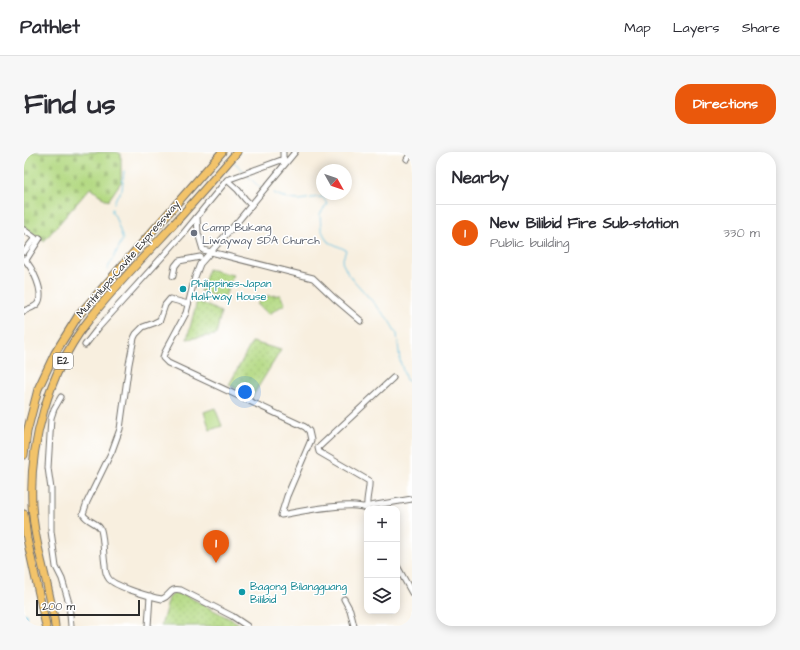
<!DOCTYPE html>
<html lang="en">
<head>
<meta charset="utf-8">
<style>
	:root { --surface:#fff; --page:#f7f7f7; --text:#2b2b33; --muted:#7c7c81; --line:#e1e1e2; --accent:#ea580c }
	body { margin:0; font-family:"Architects Daughter",sans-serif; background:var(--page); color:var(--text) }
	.controls { position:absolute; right:12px; bottom:12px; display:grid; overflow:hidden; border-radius:8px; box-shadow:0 2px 10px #0003 }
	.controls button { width:36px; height:36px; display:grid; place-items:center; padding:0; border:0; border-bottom:1px solid var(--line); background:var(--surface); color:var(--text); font:20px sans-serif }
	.compass { position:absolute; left:292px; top:12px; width:36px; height:36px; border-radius:50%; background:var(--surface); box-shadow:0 2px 10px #0003; rotate:130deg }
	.scale { position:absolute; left:12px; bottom:10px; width:104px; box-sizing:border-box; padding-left:4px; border:2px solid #2b2b2b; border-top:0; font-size:11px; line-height:14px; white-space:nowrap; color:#2b2b2b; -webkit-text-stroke:3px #fff; paint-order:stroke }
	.you { position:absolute; left:221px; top:240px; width:14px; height:14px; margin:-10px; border:3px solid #fff; border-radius:50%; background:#1a73e8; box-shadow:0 0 0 6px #1a73e833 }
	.badge { display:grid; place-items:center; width:26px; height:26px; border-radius:50%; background:var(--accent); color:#fff; font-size:13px; font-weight:700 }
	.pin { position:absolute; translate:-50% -33px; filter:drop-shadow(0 1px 2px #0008) }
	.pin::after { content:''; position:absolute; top:21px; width:14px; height:12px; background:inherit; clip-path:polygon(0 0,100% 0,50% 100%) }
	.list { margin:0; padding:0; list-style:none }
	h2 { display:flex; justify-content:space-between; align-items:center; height:52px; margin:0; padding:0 16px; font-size:17px }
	h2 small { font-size:13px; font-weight:400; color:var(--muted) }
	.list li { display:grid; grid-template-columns:26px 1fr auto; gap:12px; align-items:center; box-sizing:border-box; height:56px; padding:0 16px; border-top:1px solid var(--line) }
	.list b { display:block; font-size:15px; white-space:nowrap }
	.list p { margin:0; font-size:13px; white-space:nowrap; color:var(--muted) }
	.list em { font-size:13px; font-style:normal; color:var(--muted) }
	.icon { flex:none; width:22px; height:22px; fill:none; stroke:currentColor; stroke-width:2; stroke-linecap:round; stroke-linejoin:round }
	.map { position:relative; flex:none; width:388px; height:474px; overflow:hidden; border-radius:16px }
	header { display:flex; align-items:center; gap:24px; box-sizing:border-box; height:56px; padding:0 20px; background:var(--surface); border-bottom:1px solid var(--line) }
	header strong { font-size:19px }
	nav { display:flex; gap:22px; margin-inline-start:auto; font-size:14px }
	.intro { display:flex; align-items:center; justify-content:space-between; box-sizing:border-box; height:96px; padding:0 24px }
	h1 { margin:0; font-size:28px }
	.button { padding:10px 18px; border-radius:16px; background:var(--accent); color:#fff; font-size:14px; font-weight:700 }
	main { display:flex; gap:24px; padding:0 24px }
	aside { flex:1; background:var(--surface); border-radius:16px; box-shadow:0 2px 10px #0003 }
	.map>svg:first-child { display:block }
	.green { fill:url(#green-dots); stroke:#6f8256 }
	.cemetery { fill:url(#cemetery-stones); stroke:#6f8256 }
	.pitch { fill:#b3d982; stroke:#6f8256 }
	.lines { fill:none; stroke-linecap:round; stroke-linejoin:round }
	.stream { stroke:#63bfe1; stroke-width:1 }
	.river { stroke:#63bfe1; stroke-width:6 }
	.minor-casing { stroke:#73706a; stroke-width:7 }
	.highway-casing { stroke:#73706a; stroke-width:9 }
	.minor { stroke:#fff; stroke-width:5 }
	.highway { stroke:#f2c36a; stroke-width:7 }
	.worship-dot { fill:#6b7280; stroke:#fff; stroke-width:1.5 }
	.culture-dot { fill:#0f9aa8; stroke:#fff; stroke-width:1.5 }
	.labels { text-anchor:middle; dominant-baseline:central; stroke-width:3; stroke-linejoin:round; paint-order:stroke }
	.shield { fill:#fff; stroke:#6b6b6b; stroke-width:1 }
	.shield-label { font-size:10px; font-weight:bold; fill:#2b2b2b }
	.worship-label { font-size:11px; fill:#5b616d; stroke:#fff; text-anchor:start }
	.street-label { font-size:11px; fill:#2b2b2b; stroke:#fff }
	.culture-label { font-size:11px; fill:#0d838f; stroke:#fff; text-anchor:start }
</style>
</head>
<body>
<header>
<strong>Pathlet</strong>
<nav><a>Map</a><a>Layers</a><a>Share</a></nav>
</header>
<div class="intro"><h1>Find us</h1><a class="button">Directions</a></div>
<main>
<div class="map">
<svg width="388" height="474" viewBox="0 0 388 474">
	<defs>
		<pattern id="green-dots" width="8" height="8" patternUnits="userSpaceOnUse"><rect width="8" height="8" fill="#b3d982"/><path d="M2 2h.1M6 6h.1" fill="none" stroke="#9aba70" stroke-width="1.8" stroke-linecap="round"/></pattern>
		<pattern id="cemetery-stones" width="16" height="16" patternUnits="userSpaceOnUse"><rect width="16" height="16" fill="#b3d982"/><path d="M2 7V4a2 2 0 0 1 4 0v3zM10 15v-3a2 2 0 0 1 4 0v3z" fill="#9aba70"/></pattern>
	</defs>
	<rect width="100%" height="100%" fill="#fff"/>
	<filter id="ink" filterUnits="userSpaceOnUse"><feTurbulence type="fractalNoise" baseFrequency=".025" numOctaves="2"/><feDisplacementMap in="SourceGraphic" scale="8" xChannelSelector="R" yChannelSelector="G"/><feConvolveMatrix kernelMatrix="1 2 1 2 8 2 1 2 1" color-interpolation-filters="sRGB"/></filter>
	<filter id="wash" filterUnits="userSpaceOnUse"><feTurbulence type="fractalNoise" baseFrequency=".012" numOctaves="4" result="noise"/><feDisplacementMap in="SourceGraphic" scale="16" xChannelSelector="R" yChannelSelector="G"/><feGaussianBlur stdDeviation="0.9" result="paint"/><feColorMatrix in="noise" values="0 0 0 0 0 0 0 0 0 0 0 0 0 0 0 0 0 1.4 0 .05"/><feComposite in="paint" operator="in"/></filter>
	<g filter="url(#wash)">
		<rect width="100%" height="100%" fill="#f8efdf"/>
		<g class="green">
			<polygon points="184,117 209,123 200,147 176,139"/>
			<polygon points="256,143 261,152 245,162 233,152 243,144"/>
			<polygon points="173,149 197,160 192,183 163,187"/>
			<polygon points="228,190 257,198 228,245 205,233"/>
			<polygon points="150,441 154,441 161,443 212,470 217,474 137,474 145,446"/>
		</g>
		<polygon class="cemetery" points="0,0 93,0 97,2 97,30 84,49 66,36 20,89 0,74"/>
		<polygon class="pitch" points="191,256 198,274 186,278 180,260"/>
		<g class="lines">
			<g class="stream">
				<polyline points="210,10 220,19"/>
				<polyline points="223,23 236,36"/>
				<path d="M250,41c8,4 16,7 26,7 7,-1 15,-3 23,-3l4,7 -7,10 1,15 6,12 19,9 -4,12 6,12 40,45 9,15 3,27 6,19 6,2"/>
				<polyline points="90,51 93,44 98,38 100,19"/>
				<polyline points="83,118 99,87 91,64 88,60 88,57"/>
			</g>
			<polyline class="river" points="0,464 0,474"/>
		</g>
	</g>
	<g filter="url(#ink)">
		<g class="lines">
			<g class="minor-casing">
				<g id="minor">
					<polyline points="259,0 259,10"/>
					<path d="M271,0l-56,68 -39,44 -5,13 -9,36 -22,41 -1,4 5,5 137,64 4,4 2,9 -24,56 -6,19c16,-3 74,-15 86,-6"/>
					<polyline points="383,7 388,0"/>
					<polyline points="203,28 214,38 221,47 227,53"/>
					<polyline points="173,65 174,81 179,98 289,126 310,146 337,169"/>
					<polyline points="0,78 11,86 0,100"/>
					<path d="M0,107c8,8 21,33 14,44 -2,4 -10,6 -14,8"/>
					<polyline points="2,108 16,86"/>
					<polyline points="149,124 151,114 155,109 176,105"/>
					<path d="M164,152l-18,-5 -5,6 -5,15 -6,3 -11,4 -7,7 -2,4 -5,26 -9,65 -8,22 -25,51 -4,12c4,8 15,8 18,16 3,11 2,24 4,35 0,4 1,10 4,14 7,8 42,18 53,20 9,-3 7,-12 19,-9l51,26 15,10"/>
					<polyline points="61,193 75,175 158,83 203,28 260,7"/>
					<polyline points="37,245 30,257 27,266 24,316 27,337 27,379 32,415 38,427 45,451 47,474"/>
					<polyline points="340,355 388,347"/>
					<path d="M343,355c-1,-9 3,-19 2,-26l-50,-29 -1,-4 75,-70"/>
					<polyline points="373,414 388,441"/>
					<polyline points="320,447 326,458 330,474"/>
					<polyline points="124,474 126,444"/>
				</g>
			</g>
			<g class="highway-casing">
				<g id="highway">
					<polyline points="0,303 3,280 14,237 31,201 54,164 198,0"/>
					<polyline points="0,362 3,387 22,474"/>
					<path d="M31,474c-5,-41 -21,-80 -23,-122 -3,-60 17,-131 53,-179 23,-31 50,-59 76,-87 26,-28 51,-57 76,-86"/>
				</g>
			</g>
			<use href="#minor" class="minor"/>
			<use href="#highway" class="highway"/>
		</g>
	</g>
	<circle class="worship-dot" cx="170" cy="81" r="4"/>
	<g class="culture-dot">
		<circle cx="159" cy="137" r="4"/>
		<circle cx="218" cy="440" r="4"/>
	</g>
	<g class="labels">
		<rect class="shield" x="29" y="201" width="20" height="16" rx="3"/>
		<g class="shield-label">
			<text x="39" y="209">E2</text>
		</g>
		<g class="worship-label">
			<text x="178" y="75">Camp Bukang<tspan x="178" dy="13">Liwayway SDA Church</tspan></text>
		</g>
		<g class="street-label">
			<text transform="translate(104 107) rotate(-49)">Muntinlupa-Cavite Expressway</text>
		</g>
		<g class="culture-label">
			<text x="167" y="131">Philippines-Japan<tspan x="167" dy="13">Halfway House</tspan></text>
			<text x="226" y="434">Bagong Bilangguang<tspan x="226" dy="13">Bilibid</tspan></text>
		</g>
	</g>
</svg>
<div class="controls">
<button>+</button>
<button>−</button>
<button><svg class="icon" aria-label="layers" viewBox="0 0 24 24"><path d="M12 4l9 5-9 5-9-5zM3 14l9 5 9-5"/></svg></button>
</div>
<svg class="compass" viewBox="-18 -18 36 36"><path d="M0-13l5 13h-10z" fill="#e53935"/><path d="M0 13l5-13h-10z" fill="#7c7c81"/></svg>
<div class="scale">200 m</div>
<div class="you"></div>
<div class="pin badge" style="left:192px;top:411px">1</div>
</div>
<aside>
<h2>Nearby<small></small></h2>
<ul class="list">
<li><span class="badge">1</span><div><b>New Bilibid Fire Sub-station</b><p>Public building</p></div><em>330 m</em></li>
</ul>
</aside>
</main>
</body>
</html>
